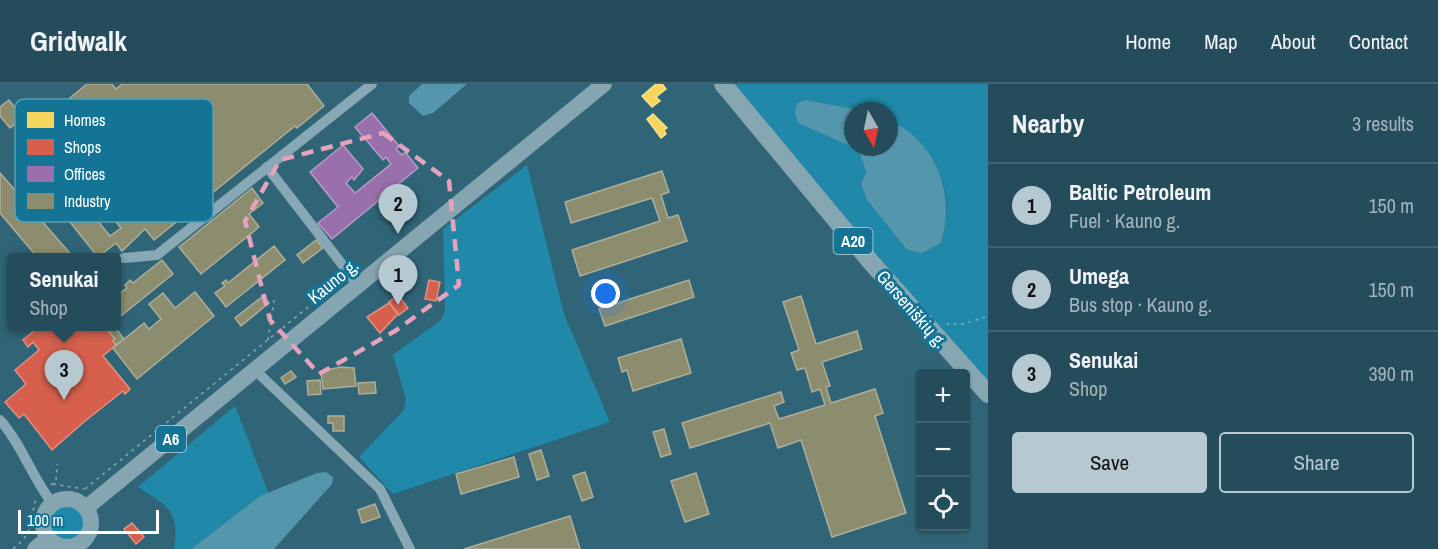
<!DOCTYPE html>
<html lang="en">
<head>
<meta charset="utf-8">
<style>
	:root { --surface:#244c5a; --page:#305663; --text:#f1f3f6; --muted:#a3b4bb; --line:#416370; --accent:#b7c9d0 }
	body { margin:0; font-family:"Archivo Narrow",sans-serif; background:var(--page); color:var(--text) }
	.controls { position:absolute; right:18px; bottom:18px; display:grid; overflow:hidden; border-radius:6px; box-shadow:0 2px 4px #0004 }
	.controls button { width:54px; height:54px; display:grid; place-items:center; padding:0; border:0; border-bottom:2px solid var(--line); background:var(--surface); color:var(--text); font:30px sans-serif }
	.compass { position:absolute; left:844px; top:18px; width:54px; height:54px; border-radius:50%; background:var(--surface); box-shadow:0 2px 4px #0004; rotate:171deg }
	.scale { position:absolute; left:18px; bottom:15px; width:141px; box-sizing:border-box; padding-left:6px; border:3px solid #fff; border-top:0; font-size:16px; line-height:21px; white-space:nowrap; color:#fff; -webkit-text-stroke:4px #137495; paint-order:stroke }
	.you { position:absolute; left:606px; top:210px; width:21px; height:21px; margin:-15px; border:4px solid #fff; border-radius:50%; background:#1a73e8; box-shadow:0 0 0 9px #1a73e833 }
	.badge { display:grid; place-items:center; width:39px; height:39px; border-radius:50%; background:var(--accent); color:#111; font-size:20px; font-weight:700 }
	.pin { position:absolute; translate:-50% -50px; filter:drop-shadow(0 2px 3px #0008) }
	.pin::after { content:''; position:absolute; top:32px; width:21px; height:18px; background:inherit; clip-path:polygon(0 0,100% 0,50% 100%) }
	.popup { position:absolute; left:7px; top:169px; width:114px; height:78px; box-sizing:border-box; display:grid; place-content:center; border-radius:6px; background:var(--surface); filter:drop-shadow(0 2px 4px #0005); font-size:20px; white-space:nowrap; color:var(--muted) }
	.popup b { font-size:22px; color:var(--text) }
	.popup::after { content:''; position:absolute; left:50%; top:100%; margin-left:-12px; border:12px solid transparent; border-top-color:var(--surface) }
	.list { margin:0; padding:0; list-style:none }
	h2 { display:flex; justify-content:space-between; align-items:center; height:78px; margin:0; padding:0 24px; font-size:26px }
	h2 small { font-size:20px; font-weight:400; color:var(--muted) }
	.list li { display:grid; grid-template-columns:39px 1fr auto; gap:18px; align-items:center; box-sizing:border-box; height:84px; padding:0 24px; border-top:2px solid var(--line) }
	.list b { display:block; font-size:22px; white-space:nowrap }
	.list p { margin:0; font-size:20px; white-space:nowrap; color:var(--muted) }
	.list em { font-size:20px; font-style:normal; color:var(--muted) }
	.actions { display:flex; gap:12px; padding:18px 24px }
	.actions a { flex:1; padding:14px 0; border:2px solid var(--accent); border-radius:6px; text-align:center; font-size:21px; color:var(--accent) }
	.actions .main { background:var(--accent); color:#111 }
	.icon { flex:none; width:33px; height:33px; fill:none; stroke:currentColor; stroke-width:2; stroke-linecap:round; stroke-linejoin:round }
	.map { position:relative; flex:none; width:988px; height:465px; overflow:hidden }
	header { display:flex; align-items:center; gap:36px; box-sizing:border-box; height:84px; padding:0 30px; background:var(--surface); border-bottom:2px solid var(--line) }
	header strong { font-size:28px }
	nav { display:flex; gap:33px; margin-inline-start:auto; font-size:21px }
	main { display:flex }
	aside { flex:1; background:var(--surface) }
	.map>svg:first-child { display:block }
	.green { fill:#2088a9; fill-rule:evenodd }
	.water { fill:#5496ab }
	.homes { fill:#f6d55c; stroke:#f9e28d; stroke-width:1.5 }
	.shops { fill:#d6604d; stroke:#e29082; stroke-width:1.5 }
	.offices { fill:#9970ab; stroke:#b89bc4; stroke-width:1.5 }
	.industry { fill:#8c8c6e; stroke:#aeae9a; stroke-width:1.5 }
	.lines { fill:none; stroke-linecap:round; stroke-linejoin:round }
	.path { stroke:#87a8b4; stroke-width:1.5; stroke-dasharray:3 4.5; stroke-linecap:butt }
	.minor { stroke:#87a8b4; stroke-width:10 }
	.tertiary { stroke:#87a8b4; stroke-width:14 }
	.primary { stroke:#85a6b1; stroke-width:16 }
	.trunk { stroke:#86a6b2; stroke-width:18 }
	.marked { fill:none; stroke:#e7a3bd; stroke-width:4.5; stroke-dasharray:12 8; stroke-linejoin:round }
	.labels { text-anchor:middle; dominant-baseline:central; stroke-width:6; stroke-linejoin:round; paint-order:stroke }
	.shield { fill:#137495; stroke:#b8d5df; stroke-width:1.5 }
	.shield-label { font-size:16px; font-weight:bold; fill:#fff }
	.street-label { font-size:18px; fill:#fff; stroke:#137495 }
	.key { fill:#137495; stroke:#5a9eb5; stroke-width:1.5 }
	.key-label { font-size:16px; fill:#fff }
</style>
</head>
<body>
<header>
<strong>Gridwalk</strong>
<nav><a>Home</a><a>Map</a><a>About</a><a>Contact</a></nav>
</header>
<main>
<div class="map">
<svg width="988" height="465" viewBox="0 0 988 465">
	<rect width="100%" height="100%" fill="#306578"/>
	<g class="green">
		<path d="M735,0h253v299l-248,-286zM806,16l59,11h24v9c10,5 18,13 26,20 30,28 39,64 26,103l-34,7 -40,-50 -6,-16 5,-12 -6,-18 -63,-51z"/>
		<polygon points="527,81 564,230 610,338 393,410 359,373 404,326 406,315 393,271 441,236 445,227 443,145"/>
		<path d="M235,322l34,88 -9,2 -69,53h-17c6,-39 -7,-43 -36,-62z"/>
		<circle cx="66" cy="440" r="18"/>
	</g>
	<g class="water">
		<polygon points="422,0 467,0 433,29 423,32 409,19 409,12"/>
		<polygon points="806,16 865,27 853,27 853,63 798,39 795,29 797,19"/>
		<path d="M889,36c47,21 68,76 52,123l-19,10 -15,-3 -40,-50 -6,-16 5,-12 -6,-18 -7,-7h36z"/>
		<polygon points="326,388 333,393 332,400 274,465 191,465 260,412 317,389"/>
	</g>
	<g class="homes">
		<polygon points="656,0 662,0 666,5 656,13 660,17 652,23 642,12"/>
		<polygon points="653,30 667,44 664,46 666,50 661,54 647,35"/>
	</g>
	<g class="shops">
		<polygon points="429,196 440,198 436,217 425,215"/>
		<polygon points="398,211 408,224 399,231 389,218"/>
		<polygon points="389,219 398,230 380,249 367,233"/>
		<polygon points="40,242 105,242 115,255 113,257 116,261 103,272 130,305 125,310 123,307 85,337 52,366 24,330 19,334 5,318 26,300 15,286 39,266 33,258 28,263 23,256"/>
		<polygon points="132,439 144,453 136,460 124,445"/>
	</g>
	<polygon class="offices" points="372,29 399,62 396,65 402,71 405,68 418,84 332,155 318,139 338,123 310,88 343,61 363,85 354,96 352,93 346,99 355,109 391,80 386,73 383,76 355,43"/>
	<g class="industry">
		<polygon points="87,0 112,0 116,5 122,0 307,0 324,22 297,44 295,42 154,156 145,145 122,167 116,159 98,173 66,133 83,119 110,152 121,144 35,37 56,21 72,40 79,34 65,18"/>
		<polygon points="9,16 23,34 10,44 0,32 0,23"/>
		<polygon points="662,87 669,108 661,111 668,134 678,131 687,157 580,192 572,166 660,137 652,114 571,139 565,118"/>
		<polygon points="0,89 74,174 38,174 0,129"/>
		<polygon points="252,104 263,119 249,130 259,143 201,190 179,163"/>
		<polygon points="316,156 323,164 303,179 297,171"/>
		<polygon points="274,162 285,176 226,223 215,209 225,202 222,199 226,196 228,199"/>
		<polygon points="162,176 173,190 116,236 116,212 127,204 125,201 130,196 133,199"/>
		<polygon points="689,196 694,213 605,242 599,225"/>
		<polygon points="195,208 214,232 137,295 113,264 144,239 149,245 161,235 149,220 163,209 175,224"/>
		<polygon points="263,212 269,219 241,242 235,234"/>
		<polygon points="801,212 816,260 857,247 862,265 822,278 830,302 826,303 831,319 875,305 883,329 875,332 906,429 832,453 801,356 778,364 770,339 690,364 682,339 781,308 784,318 774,322 779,335 825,321 820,305 812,308 805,284 797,286 791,269 799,266 783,218"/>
		<polygon points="105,242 114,242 124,255 116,261 113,257 115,255"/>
		<polygon points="681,255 691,289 633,307 627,286 622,288 618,274"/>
		<polygon points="341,283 354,284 356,302 323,305 321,287"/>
		<polygon points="291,287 296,293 285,300 281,294"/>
		<polygon points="320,296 321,310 308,311 307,297"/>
		<polygon points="375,298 376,309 359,310 358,299"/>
		<polygon points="328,332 344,332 344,347 333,347 333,339 328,339"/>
		<polygon points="664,345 671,370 661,373 653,348"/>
		<polygon points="541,366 549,392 537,396 529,370"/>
		<polygon points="514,373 519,393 461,410 456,390"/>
		<polygon points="585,388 593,413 582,417 573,392"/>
		<polygon points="696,389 709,430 685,438 671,397"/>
		<polygon points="375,420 380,433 362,439 358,426"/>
		<polygon points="570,432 580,465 464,465"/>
	</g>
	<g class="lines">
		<g class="path">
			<polyline points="946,240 964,240 988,232"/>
			<polyline points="268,256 274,216"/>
			<polyline points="53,400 84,405"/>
			<polyline points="51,401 56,397 57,380"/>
			<polyline points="85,405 340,197"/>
			<path d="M13,465c23,-19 16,-26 23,-51"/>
		</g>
		<g class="minor">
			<polyline points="267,83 358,201"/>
			<polyline points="124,174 157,171 372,0"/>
			<polyline points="255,286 380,405 410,465"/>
			<path d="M0,336c22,25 32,57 52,83"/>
		</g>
		<polyline class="tertiary" points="77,461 79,465"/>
		<g class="primary">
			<circle cx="67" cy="439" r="24"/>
			<polyline points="86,424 604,0"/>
			<polyline points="35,465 48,454"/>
		</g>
		<polyline class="trunk" points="723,0 870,177 988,310"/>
	</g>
	<path class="marked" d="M383,49l66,48 10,104 -64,46 -76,43 -49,-54 -25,-99 35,-61z"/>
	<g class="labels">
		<g class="shield">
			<rect x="833.5" y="144" width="39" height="26" rx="4.5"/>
			<rect x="156" y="342" width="30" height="26" rx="4.5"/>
		</g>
		<g class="shield-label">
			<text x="853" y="157">A20</text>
			<text x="171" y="355">A6</text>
		</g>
		<g class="street-label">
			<text transform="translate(333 197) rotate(-39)">Kauno g.</text>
			<text transform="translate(912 225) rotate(49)">Gerseniškių g.</text>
		</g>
	</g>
	<rect x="15" y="15" width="198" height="123" rx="9" class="key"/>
	<rect x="27" y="28" width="27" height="16" fill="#f6d55c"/>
	<rect x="27" y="55" width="27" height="16" fill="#d6604d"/>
	<rect x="27" y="82" width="27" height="16" fill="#9970ab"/>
	<rect x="27" y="109" width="27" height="16" fill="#8c8c6e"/>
	<g class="key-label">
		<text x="64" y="42">Homes</text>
		<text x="64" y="69">Shops</text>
		<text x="64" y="96">Offices</text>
		<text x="64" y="123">Industry</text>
	</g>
</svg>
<div class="controls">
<button>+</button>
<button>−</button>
<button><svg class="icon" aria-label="locate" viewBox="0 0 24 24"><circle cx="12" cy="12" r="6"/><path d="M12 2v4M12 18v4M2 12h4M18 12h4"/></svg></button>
</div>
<svg class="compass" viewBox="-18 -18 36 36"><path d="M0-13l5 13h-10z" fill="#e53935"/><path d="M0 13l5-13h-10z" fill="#a3b4bb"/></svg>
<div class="scale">100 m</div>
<div class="you"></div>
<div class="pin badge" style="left:398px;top:221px">1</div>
<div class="pin badge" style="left:398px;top:150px">2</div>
<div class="pin badge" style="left:64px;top:316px">3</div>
<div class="popup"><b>Senukai</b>Shop</div>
</div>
<aside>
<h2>Nearby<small>3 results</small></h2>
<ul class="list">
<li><span class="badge">1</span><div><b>Baltic Petroleum</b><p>Fuel · Kauno g.</p></div><em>150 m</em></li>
<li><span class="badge">2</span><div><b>Umega</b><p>Bus stop · Kauno g.</p></div><em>150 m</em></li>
<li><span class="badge">3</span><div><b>Senukai</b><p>Shop</p></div><em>390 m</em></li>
</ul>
<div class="actions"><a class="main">Save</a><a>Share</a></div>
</aside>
</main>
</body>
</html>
